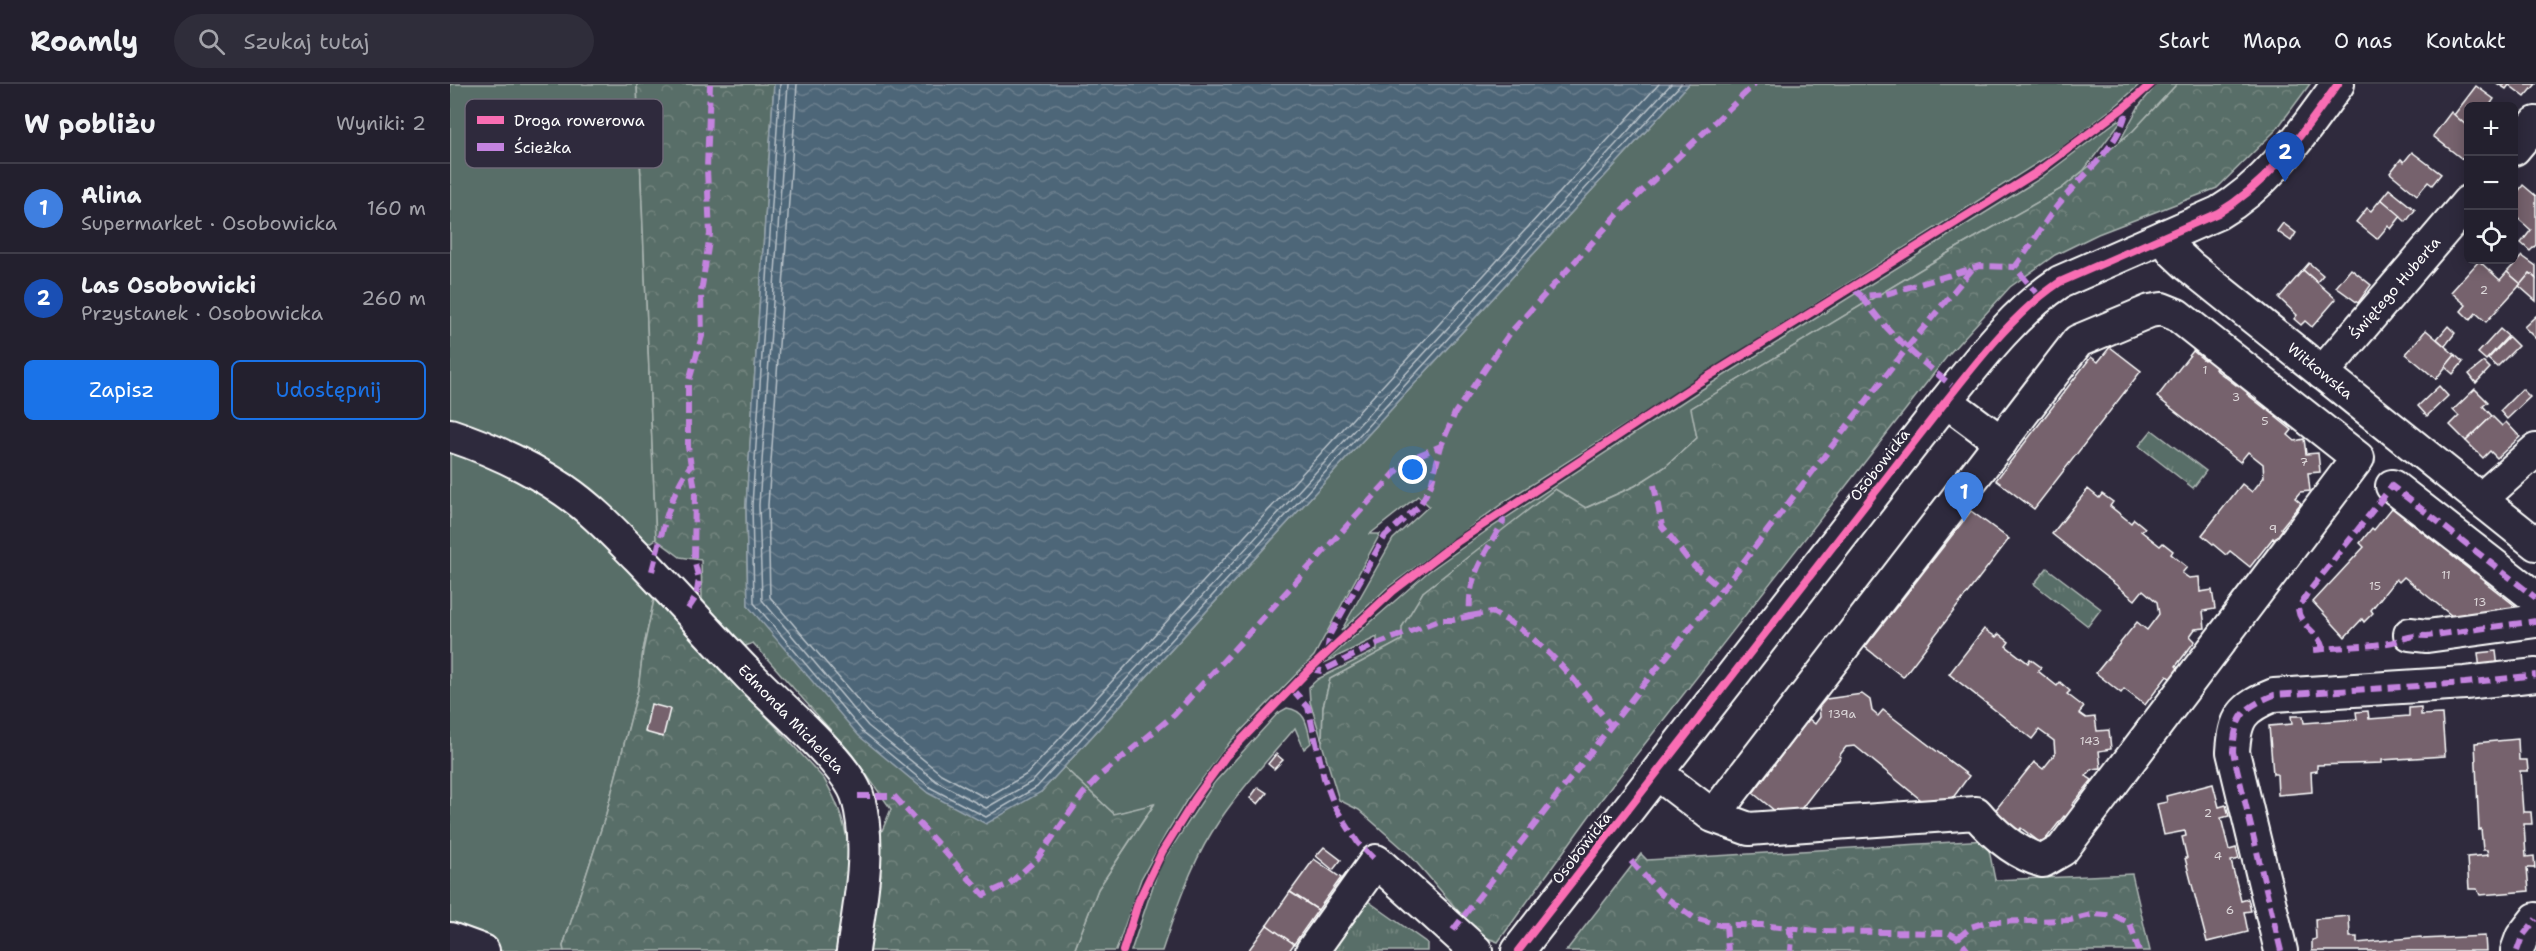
<!DOCTYPE html>
<html lang="pl">
<head>
<meta charset="utf-8">
<style>
	:root { --surface:#23202e; --page:#2f2d3a; --text:#f1f3f6; --muted:#a3a3aa; --line:#403e4a; --accent:#1a73e8 }
	body { margin:0; font-family:"Shantell Sans",sans-serif; background:var(--page); color:var(--text) }
	.controls { position:absolute; right:18px; top:18px; display:grid; overflow:hidden; border-radius:9px; box-shadow:0 3px 15px #0003 }
	.controls button { width:54px; height:54px; display:grid; place-items:center; padding:0; border:0; border-bottom:2px solid var(--line); background:var(--surface); color:var(--text); font:30px sans-serif }
	.you { position:absolute; left:963px; top:386px; width:21px; height:21px; margin:-15px; border:4px solid #fff; border-radius:50%; background:#1a73e8; box-shadow:0 0 0 9px #1a73e833 }
	.badge { display:grid; place-items:center; width:39px; height:39px; border-radius:50%; background:var(--accent); color:#fff; font-size:20px; font-weight:700 }
	.pin { position:absolute; translate:-50% -50px; filter:drop-shadow(0 2px 3px #0008) }
	.pin::after { content:''; position:absolute; top:32px; width:21px; height:18px; background:inherit; clip-path:polygon(0 0,100% 0,50% 100%) }
	.list { margin:0; padding:0; list-style:none }
	h2 { display:flex; justify-content:space-between; align-items:center; height:78px; margin:0; padding:0 24px; font-size:26px }
	h2 small { font-size:20px; font-weight:400; color:var(--muted) }
	.list li { display:grid; grid-template-columns:39px 1fr auto; gap:18px; align-items:center; box-sizing:border-box; height:90px; padding:0 24px; border-top:2px solid var(--line) }
	.list b { display:block; font-size:22px; white-space:nowrap }
	.list p { margin:0; font-size:20px; white-space:nowrap; color:var(--muted) }
	.list em { font-size:20px; font-style:normal; color:var(--muted) }
	.actions { display:flex; gap:12px; padding:18px 24px }
	.actions a { flex:1; padding:14px 0; border:2px solid var(--accent); border-radius:9px; text-align:center; font-size:21px; color:var(--accent) }
	.actions .main { background:var(--accent); color:#fff }
	.icon { flex:none; width:33px; height:33px; fill:none; stroke:currentColor; stroke-width:2; stroke-linecap:round; stroke-linejoin:round }
	.map { position:relative; flex:none; width:2086px; height:867px; overflow:hidden }
	header { display:flex; align-items:center; gap:36px; box-sizing:border-box; height:84px; padding:0 30px; background:var(--surface); border-bottom:2px solid var(--line) }
	header strong { font-size:28px }
	nav { display:flex; gap:33px; margin-inline-start:auto; font-size:21px }
	.search { width:420px; height:54px; background:var(--page); display:flex; align-items:center; gap:15px; box-sizing:border-box; padding:0 21px; border-radius:33px; color:var(--muted); font-size:22px }
	main { display:flex }
	aside { flex:1; background:var(--surface) }
	.map>svg:first-child { display:block }
	.grass { fill:#596e67; stroke:#acb6b3; stroke-width:1.5 }
	.forest { fill:url(#forest-crowns); stroke:#acb6b3; stroke-width:1.5 }
	.park { fill:url(#park-tufts); stroke:#acb6b3; stroke-width:1.5 }
	.water { fill:url(#water-waves); stroke:#95a3ae; stroke-width:1.5 }
	.lines { fill:none; stroke-linecap:round; stroke-linejoin:round }
	.shore { stroke:#b8c2c9; stroke-width:1.5 }
	.building { fill:#76626d; stroke:#fff; stroke-width:1.5 }
	.minor-casing { stroke:#fff; stroke-width:36 }
	.minor { stroke:#2f2a3d; stroke-width:32 }
	.quiet { stroke:#c483df; stroke-width:6; stroke-dasharray:12 6; stroke-linecap:butt }
	.cycleway-casing { stroke:#2f2a3d; stroke-width:11 }
	.cycleway { stroke:#f96db3; stroke-width:8 }
	.labels { text-anchor:middle; dominant-baseline:central; stroke-width:5; stroke-linejoin:round; paint-order:stroke }
	.number-label { font-size:12px; fill:#ddd8da }
	.street-label { font-size:15px; fill:#fff; stroke:#2f2a3d }
	.key { fill:#2f2a3d; stroke:#6d6a77; stroke-width:1.5 }
	.key-label { font-size:16px; fill:#fff }
</style>
</head>
<body>
<header>
<strong>Roamly</strong>
<div class="search"><svg class="icon" aria-label="search" viewBox="0 0 24 24"><circle cx="10" cy="10" r="6"/><path d="M15 15l6 6"/></svg>Szukaj tutaj</div>
<nav><a>Start</a><a>Mapa</a><a>O nas</a><a>Kontakt</a></nav>
</header>
<main>
<aside>
<h2>W pobliżu<small>Wyniki: 2</small></h2>
<ul class="list">
<li><span class="badge" style="background:#3f7fe0">1</span><div><b>Alina</b><p>Supermarket · Osobowicka</p></div><em>160 m</em></li>
<li><span class="badge" style="background:#1a4fb4">2</span><div><b>Las Osobowicki</b><p>Przystanek · Osobowicka</p></div><em>260 m</em></li>
</ul>
<div class="actions"><a class="main">Zapisz</a><a>Udostępnij</a></div>
</aside>
<div class="map">
<svg width="2086" height="867" viewBox="0 0 2086 867">
	<defs>
		<pattern id="forest-crowns" width="20" height="18" patternUnits="userSpaceOnUse" patternTransform="scale(1.5)"><rect width="20" height="18" fill="#596e67"/><path d="M2 6a3 3 0 1 1 6 0M12 15a3 3 0 1 1 6 0" fill="none" stroke="#72847e"/></pattern>
		<pattern id="park-tufts" width="24" height="20" patternUnits="userSpaceOnUse" patternTransform="scale(1.5)"><rect width="24" height="20" fill="#596e67"/><path d="M3 7l-1-3M5 7V3M7 7l1-3M15 17l-1-3M17 17v-4M19 17l1-3" fill="none" stroke="#72847e"/></pattern>
		<pattern id="water-waves" width="16" height="10" patternUnits="userSpaceOnUse" patternTransform="scale(1.5)"><rect width="16" height="10" fill="#4e6678"/><path d="M0 5q4-4 8 0t8 0" fill="none" stroke="#697d8c"/></pattern>
	</defs>
	<rect width="100%" height="100%" fill="#2f2a3d"/>
	<filter id="ink" filterUnits="userSpaceOnUse"><feTurbulence type="fractalNoise" baseFrequency=".0167" numOctaves="2"/><feDisplacementMap in="SourceGraphic" scale="12" xChannelSelector="R" yChannelSelector="G"/><feConvolveMatrix kernelMatrix="1 2 1 2 8 2 1 2 1" color-interpolation-filters="sRGB"/></filter>
	<g filter="url(#ink)">
		<g class="grass">
			<polygon points="0,0 187,0 206,455 194,463 205,511 193,567 188,606 156,730 113,862 114,867 0,867"/>
			<polygon points="1239,0 1690,0 1668,20 1611,64 1057,416 937,504 891,547 943,455 979,422 968,412 920,450 930,450 864,572 780,658 738,714 716,750 691,795 666,867 624,867 648,805 704,721 664,730 614,683"/>
			<polygon points="1707,0 1727,0 1683,47 1670,57 1689,22"/>
			<polygon points="1668,36 1671,37 1634,86 1611,105 1503,166 1242,324 1247,354 1215,383 1185,402 1135,424 1117,415 1011,480 973,508 953,556 880,595 873,623 872,657 860,618 859,603 868,595 927,566 927,553 874,579 978,488 1039,445 1254,304 1591,94"/>
			<path d="M837,624c20,3 20,18 24,35l-7,6 -9,-21c-29,34 -60,67 -83,104 -22,35 -37,80 -50,119h-31l29,-86 54,-82 64,-70z"/>
		</g>
		<g class="forest">
			<polygon points="187,0 324,0 296,421 298,522 591,708 614,683 664,730 704,720 648,805 624,867 417,867 427,759 441,725 401,669 303,559 291,564 260,533 252,515 251,476 230,473 206,455"/>
			<polygon points="1727,0 1860,0 1826,46 1767,104 1648,150 1605,171 1560,203 1499,270 1151,716 1048,858 1029,851 960,771 909,726 889,716 872,660 873,623 880,595 952,556 952,543 973,508 1105,405 1136,424 1185,402 1215,383 1247,354 1241,324 1503,166 1611,105 1683,47"/>
			<path d="M205,511l169,184c36,60 26,107 18,172h-278l-1,-5 43,-132 32,-124 5,-39z"/>
			<polygon points="1537,756 1545,796 1682,790 1700,867 1116,867 1191,770 1197,776"/>
		</g>
		<g class="park">
			<polygon points="1702,346 1756,387 1743,404 1689,362"/>
			<polygon points="1597,484 1651,525 1638,542 1584,500"/>
			<polygon points="915,815 977,859 977,867 878,867"/>
		</g>
		<polygon class="water" points="324,0 1239,0 591,708 536,740 478,709 409,652 298,522 296,421"/>
		<g class="lines">
			<g class="shore">
				<polyline points="330,0 302,421 304,519 413,648 481,704 536,733 587,703 1231,0"/>
				<polyline points="338,0 309,421 312,516 418,642 486,697 536,724 583,697 1221,0"/>
				<polyline points="347,0 318,421 320,513 425,636 491,690 536,714 577,690 1209,0"/>
			</g>
		</g>
		<g class="building">
			<polygon points="2048,0 2086,0 2075,13 2059,1 2056,5"/>
			<polygon points="2026,2 2044,15 2040,21 2043,22 2018,22 2018,43 2004,31"/>
			<polygon points="2001,28 2018,43 2018,75 2016,78 1983,52"/>
			<polygon points="1962,68 1991,90 1982,101 1978,98 1967,111 1940,89 1951,75 1954,78"/>
			<polygon points="2073,101 2086,112 2086,161 2080,167 2071,159 2081,146 2064,131 2064,113"/>
			<polygon points="1939,105 1965,126 1956,138 1931,115"/>
			<polygon points="1931,115 1951,132 1941,145 1938,142 1927,155 1906,138 1917,124 1921,127"/>
			<polygon points="1833,139 1846,149 1841,157 1827,147"/>
			<polygon points="2072,172 2086,182 2086,195 2080,189 2071,200 2057,188"/>
			<polygon points="2029,177 2050,196 2057,188 2071,200 2036,238 2026,229 2020,236 2011,227 2016,221 2001,208"/>
			<polygon points="1859,179 1873,191 1867,198 1853,186"/>
			<polygon points="1901,185 1921,201 1908,219 1886,203"/>
			<polygon points="1853,186 1886,215 1862,243 1855,237 1851,241 1844,235 1847,231 1829,214"/>
			<polygon points="2080,189 2086,195 2086,217 2069,202"/>
			<polygon points="2086,232 2086,255 2074,243"/>
			<polygon points="1998,242 2005,249 1995,262 1987,255"/>
			<polygon points="2050,245 2058,252 2036,276 2028,269"/>
			<polygon points="1976,246 2005,271 1986,295 1956,270"/>
			<polygon points="2059,253 2068,262 2047,283 2038,275"/>
			<polygon points="1660,263 1691,287 1584,425 1546,396 1641,273 1648,278"/>
			<polygon points="1743,267 1754,276 1757,273 1768,281 1765,285 1786,301 1789,298 1800,306 1797,310 1816,325 1818,321 1829,329 1826,333 1842,346 1838,351 1845,357 1854,355 1856,370 1868,369 1870,388 1858,389 1860,407 1850,408 1845,414 1851,419 1831,444 1835,447 1826,457 1823,454 1800,483 1780,467 1776,471 1752,451 1792,400 1802,408 1814,393 1813,380 1798,368 1790,378 1707,313"/>
			<polygon points="2005,271 2013,278 2003,290 1995,283"/>
			<polygon points="2034,278 2040,284 2026,299 2019,290"/>
			<polygon points="1989,302 1998,312 1977,332 1968,322"/>
			<polygon points="2025,305 2038,318 2033,322 2042,332 2016,357 2000,341 2009,332 2003,326"/>
			<polygon points="2072,305 2080,313 2057,335 2050,327"/>
			<polygon points="2042,332 2052,342 2056,338 2070,353 2047,374 2040,367 2033,374 2016,357"/>
			<polygon points="1638,405 1649,414 1652,410 1663,418 1660,422 1681,439 1684,435 1695,444 1691,447 1710,462 1713,459 1723,467 1721,470 1737,483 1732,489 1739,494 1749,493 1750,508 1762,506 1765,525 1753,527 1755,544 1745,545 1740,552 1745,557 1726,582 1729,585 1721,595 1717,592 1695,621 1674,605 1671,609 1646,589 1687,538 1697,546 1709,530 1707,518 1693,506 1685,516 1602,450"/>
			<polygon points="1942,424 1990,462 1993,459 2003,467 2001,471 2024,489 2027,486 2037,494 2035,498 2072,527 2007,536 1954,493 1949,498 1946,495 1921,526 1923,529 1914,538 1912,535 1895,553 1863,518 1914,463 1910,459 1922,444 1924,446"/>
			<polygon points="1521,427 1559,455 1453,593 1415,563"/>
			<polygon points="1534,545 1546,553 1549,550 1559,558 1556,562 1578,579 1580,575 1591,583 1588,587 1607,602 1610,598 1620,607 1617,610 1634,623 1629,629 1636,634 1645,633 1647,647 1659,646 1661,665 1649,667 1651,684 1642,685 1636,692 1642,696 1622,721 1626,724 1618,735 1614,732 1592,760 1571,744 1568,748 1543,729 1584,678 1593,685 1605,670 1604,657 1589,646 1582,655 1499,590"/>
			<polygon points="2046,567 2048,584 2030,586 2028,569"/>
			<polygon points="1412,610 1420,616 1422,627 1428,632 1433,626 1519,692 1499,719 1476,720 1405,662 1396,663 1389,672 1391,673 1351,725 1325,727 1303,709 1359,635 1365,640 1370,633 1369,623 1376,615"/>
			<polygon points="201,620 220,625 213,653 195,648"/>
			<polygon points="1971,623 1971,631 1992,630 1995,672 1932,676 1932,679 1867,681 1867,687 1861,688 1862,708 1828,711 1827,690 1823,690 1819,642 1842,640 1841,632 1853,632 1854,639 1907,635 1906,628 1918,627 1919,635 1959,632 1959,624"/>
			<polygon points="2068,655 2069,676 2077,676 2078,687 2070,687 2073,728 2081,728 2082,740 2074,740 2076,773 2084,772 2085,784 2077,784 2079,807 2030,811 2027,805 2019,805 2017,773 2038,771 2037,766 2033,766 2031,745 2029,746 2025,659"/>
			<polygon points="826,670 833,676 824,685 818,680"/>
			<polygon points="1763,700 1769,723 1776,721 1779,732 1771,734 1779,766 1786,764 1789,775 1781,777 1791,817 1798,815 1801,827 1794,828 1798,848 1757,858 1735,774 1737,774 1732,753 1736,752 1735,747 1714,751 1707,720 1717,718 1716,712"/>
			<polygon points="808,703 817,709 808,720 800,714"/>
			<polygon points="874,763 891,776 883,786 866,772"/>
			<polygon points="864,775 891,794 868,826 840,808"/>
			<polygon points="840,808 868,826 844,860 817,841"/>
			<polygon points="1899,832 1900,853 1907,853 1907,859 1971,853 1972,855 2035,852 2036,867 1862,867 1862,856 1866,855 1865,835"/>
			<polygon points="817,841 844,860 839,867 798,867"/>
		</g>
		<g class="lines">
			<g class="minor-casing">
				<g id="minor">
					<polyline points="2064,65 2086,39"/>
					<polyline points="1715,152 1723,167 1739,182 2086,460"/>
					<polyline points="1872,289 2018,118"/>
					<polyline points="1496,317 1551,358"/>
					<path d="M0,351c39,13 80,32 114,55 28,19 50,43 74,67 37,38 72,78 109,116 26,28 102,91 111,125 14,50 2,103 -5,153"/>
					<polyline points="1942,402 2086,514"/>
					<polyline points="2031,415 2086,366"/>
					<polyline points="1960,550 1977,552 2086,537"/>
					<path d="M1208,690l55,42 365,-475 72,-30 12,-2 15,6 181,143 -296,392 -19,11c-26,-7 -50,-28 -67,-48l-227,16 -36,-13"/>
					<polyline points="0,855 33,867"/>
					<polyline points="862,867 926,777 1026,867"/>
					<path d="M1068,867l428,-550c34,-43 69,-89 114,-119l158,-69c53,-31 84,-80 120,-129"/>
					<path d="M1831,867l-48,-199c2,-35 9,-44 41,-57l191,-12 71,-8"/>
					<polyline points="2067,867 2072,853 2086,835"/>
				</g>
			</g>
			<use href="#minor" class="minor"/>
			<g class="quiet">
				<polyline points="1403,205 1412,212 1436,210 1530,182 1565,183"/>
				<path d="M1412,212c24,37 60,66 94,93"/>
				<path d="M1589,212l-24,-29c14,-18 25,-38 39,-57 23,-31 70,-65 73,-105"/>
				<polyline points="1204,401 1212,442 1240,478 1272,506"/>
				<path d="M202,487c10,-37 16,-74 39,-106"/>
				<polyline points="238,525 246,513 249,495 244,476 245,406 238,363 238,300 252,252 251,209 260,150 257,85 260,0"/>
				<path d="M1020,532l22,-4c52,26 84,70 119,114"/>
				<path d="M1873,565c-4,-18 -23,-22 -25,-40l9,-15 85,-108 144,112"/>
				<path d="M1864,566c22,-3 45,-3 67,-6 21,-2 24,-10 46,-8l109,-15"/>
				<polyline points="877,568 880,550 935,452 970,421 981,401 991,362 1005,329 1060,249 1169,129 1305,0"/>
				<path d="M860,585l12,2 50,-25 67,-26h14l17,-4c-3,-41 14,-59 33,-94l-1,-10"/>
				<polyline points="842,605 858,623 874,694 885,723 908,759 926,777"/>
				<polyline points="408,712 444,712 534,811 559,800 588,774 633,710 652,690 724,631 957,376 991,362"/>
				<polyline points="1181,777 1211,810 1244,834 1270,841 1311,841 1366,847 1499,849 1508,854 1518,867"/>
				<polyline points="1276,841 1278,867"/>
				<polyline points="1338,843 1342,853 1341,867"/>
				<polyline points="1003,846 1188,607 1272,506 1457,264 1523,184"/>
				<polyline points="1508,854 1521,843 1536,838 1620,836 1645,830 1665,832 1680,840 1689,867"/>
				<path d="M1831,867l-48,-199c2,-35 9,-44 41,-57l191,-12 71,-8"/>
				<polyline points="2067,867 2072,853 2086,835"/>
			</g>
			<g class="cycleway-casing">
				<g id="cycleway">
					<polyline points="673,867 689,816 712,768 745,715 776,672 860,585 943,507 1007,458 1154,361 1251,297 1587,88 1677,21 1701,0"/>
					<path d="M1068,867l428,-550c34,-43 69,-89 114,-119l158,-69c53,-31 84,-80 120,-129"/>
				</g>
			</g>
			<use href="#cycleway" class="cycleway"/>
		</g>
	</g>
	<g class="labels">
		<g class="number-label">
			<text x="2034" y="206">2</text>
			<text x="1755" y="286">1</text>
			<text x="1786" y="313">3</text>
			<text x="1815" y="337">5</text>
			<text x="1854" y="378">7</text>
			<text x="1823" y="445">9</text>
			<text x="1996" y="491">11</text>
			<text x="1925" y="502">15</text>
			<text x="2030" y="518">13</text>
			<text x="1392" y="630">139a</text>
			<text x="1640" y="657">143</text>
			<text x="1758" y="729">2</text>
			<text x="1768" y="772">4</text>
			<text x="1780" y="826">6</text>
		</g>
		<g class="street-label">
			<text transform="translate(1945 204) rotate(-49)">Świętego Huberta</text>
			<text transform="translate(1870 287) rotate(39)">Witkowska</text>
			<text transform="translate(1430 381) rotate(-52)">Osobowicka</text>
			<text transform="translate(341 635) rotate(46)">Edmonda Micheleta</text>
			<text transform="translate(1132 764) rotate(-52)">Osobowicka</text>
		</g>
	</g>
	<rect x="15" y="15" width="198" height="69" rx="9" class="key"/>
	<rect x="27" y="32" width="27" height="8" fill="#f96db3"/>
	<rect x="27" y="59" width="27" height="8" fill="#c483df"/>
	<g class="key-label">
		<text x="64" y="42">Droga rowerowa</text>
		<text x="64" y="69">Ścieżka</text>
	</g>
</svg>
<div class="controls">
<button>+</button>
<button>−</button>
<button><svg class="icon" aria-label="locate" viewBox="0 0 24 24"><circle cx="12" cy="12" r="6"/><path d="M12 2v4M12 18v4M2 12h4M18 12h4"/></svg></button>
</div>
<div class="you"></div>
<div class="pin badge" style="left:1514px;top:438px;background:#3f7fe0">1</div>
<div class="pin badge" style="left:1835px;top:98px;background:#1a4fb4">2</div>
</div>
</main>
</body>
</html>
